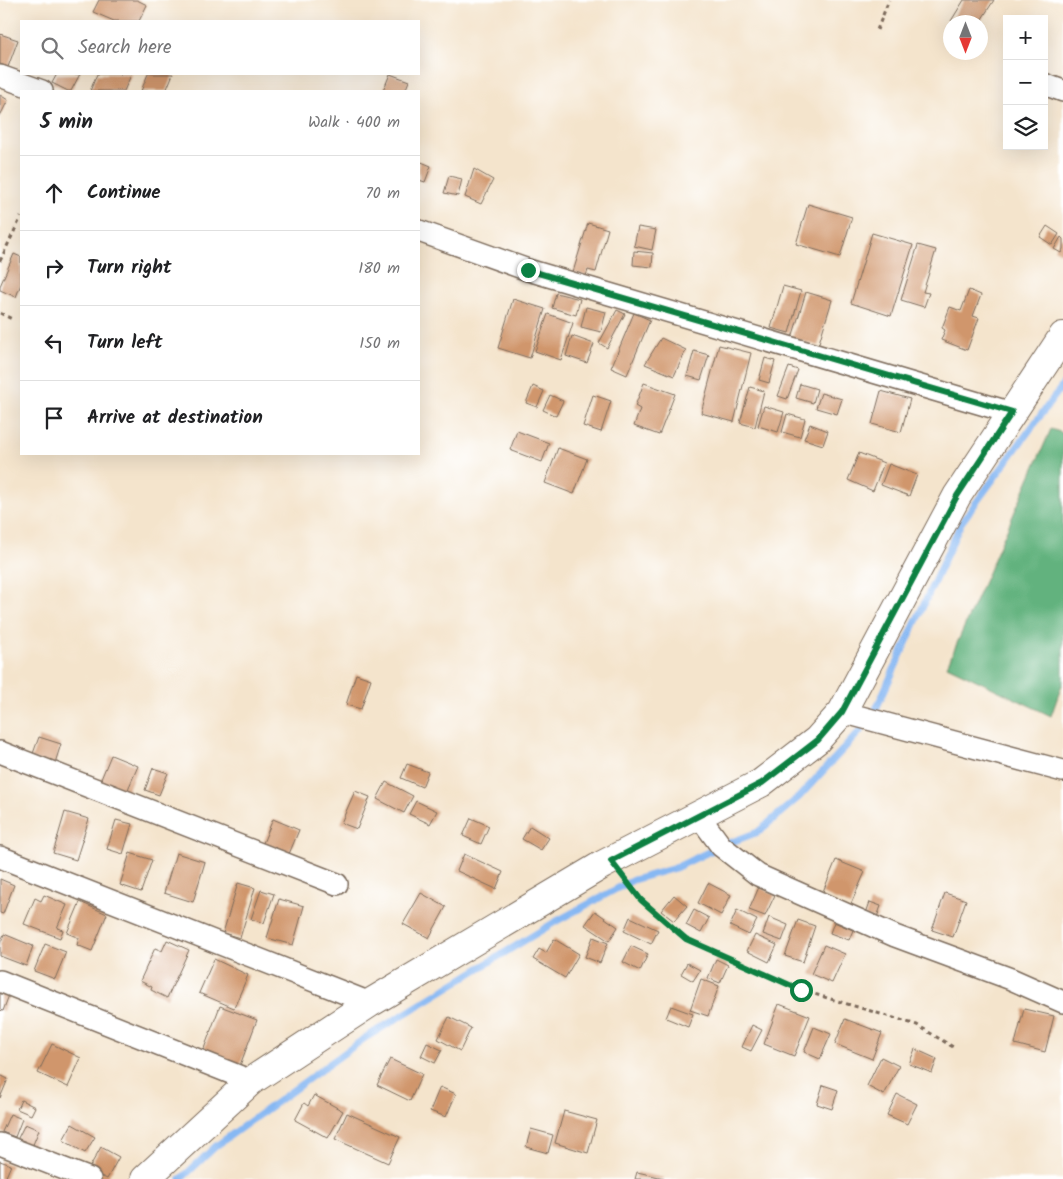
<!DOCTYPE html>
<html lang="en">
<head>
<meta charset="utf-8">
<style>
	:root { --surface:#fff; --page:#f6f6f6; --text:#202124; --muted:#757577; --line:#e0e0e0 }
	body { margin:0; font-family:Kalam,sans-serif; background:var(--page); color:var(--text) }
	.controls { position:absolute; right:15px; top:15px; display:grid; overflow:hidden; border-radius:0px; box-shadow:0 5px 20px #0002 }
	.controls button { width:45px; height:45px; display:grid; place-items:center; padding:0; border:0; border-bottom:1px solid var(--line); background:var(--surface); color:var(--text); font:25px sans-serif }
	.compass { position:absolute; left:943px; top:15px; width:45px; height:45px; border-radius:50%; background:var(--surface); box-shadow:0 5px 20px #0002; rotate:180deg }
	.stop { position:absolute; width:15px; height:15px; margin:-11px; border:4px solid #0b8043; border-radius:50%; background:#fff }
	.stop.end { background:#0b8043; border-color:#fff; box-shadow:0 1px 5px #0008 }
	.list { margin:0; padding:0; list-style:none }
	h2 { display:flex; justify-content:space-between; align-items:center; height:65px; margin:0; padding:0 20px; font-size:21px }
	h2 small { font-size:16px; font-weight:400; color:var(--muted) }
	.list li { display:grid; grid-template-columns:32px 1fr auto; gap:15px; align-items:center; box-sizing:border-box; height:75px; padding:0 20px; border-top:1px solid var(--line) }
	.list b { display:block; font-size:19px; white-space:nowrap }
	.list em { font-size:16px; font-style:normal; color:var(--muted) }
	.icon { flex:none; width:28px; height:28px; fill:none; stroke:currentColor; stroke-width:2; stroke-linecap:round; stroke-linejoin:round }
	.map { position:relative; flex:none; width:1063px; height:1179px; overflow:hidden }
	.search { position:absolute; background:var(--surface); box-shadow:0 5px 20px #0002; left:20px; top:20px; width:400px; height:55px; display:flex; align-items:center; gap:12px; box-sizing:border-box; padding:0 18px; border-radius:0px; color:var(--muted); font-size:19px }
	.panel { position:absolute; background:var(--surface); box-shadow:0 5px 20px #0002; left:20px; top:90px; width:400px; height:365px; border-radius:0px }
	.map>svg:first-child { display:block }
	.forest { fill:#62b27e; stroke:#4e6e4e }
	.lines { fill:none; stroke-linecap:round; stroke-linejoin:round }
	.stream { stroke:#87b8f3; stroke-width:7 }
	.building { fill:#d0966c }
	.minor-casing { stroke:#7c6b5b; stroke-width:24 }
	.tertiary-casing { stroke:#7c6b5b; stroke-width:30 }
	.path { stroke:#7c6b5b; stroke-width:3; stroke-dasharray:4 4; stroke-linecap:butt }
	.minor { stroke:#fff; stroke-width:21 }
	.tertiary { stroke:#fff; stroke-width:28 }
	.route { stroke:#0b8043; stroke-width:6 }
</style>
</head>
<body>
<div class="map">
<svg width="1063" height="1179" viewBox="0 0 1063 1179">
	<rect width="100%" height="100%" fill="#fff"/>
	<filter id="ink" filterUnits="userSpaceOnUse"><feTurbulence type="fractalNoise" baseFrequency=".02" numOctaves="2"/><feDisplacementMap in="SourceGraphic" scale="10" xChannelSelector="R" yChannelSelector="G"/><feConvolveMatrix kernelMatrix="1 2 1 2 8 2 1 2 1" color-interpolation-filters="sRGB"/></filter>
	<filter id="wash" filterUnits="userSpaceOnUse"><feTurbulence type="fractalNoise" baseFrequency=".0096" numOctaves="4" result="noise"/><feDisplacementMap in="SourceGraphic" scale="20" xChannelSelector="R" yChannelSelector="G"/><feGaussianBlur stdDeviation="1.12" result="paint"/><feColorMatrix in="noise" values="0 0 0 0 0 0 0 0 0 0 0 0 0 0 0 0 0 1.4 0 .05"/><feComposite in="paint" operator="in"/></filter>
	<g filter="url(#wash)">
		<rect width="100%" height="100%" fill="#f4e4cc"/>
		<polygon class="forest" points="1051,429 1063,433 1063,682 1051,716 947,666"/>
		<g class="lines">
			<g class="stream">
				<polyline points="876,709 961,523 1063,385"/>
				<polyline points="181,1179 216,1146 365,1038 555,922 633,880 675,868 721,846 758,832 799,797 861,730"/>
			</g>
		</g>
		<g id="blocks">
			<g class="building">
				<polygon points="99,0 137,0 147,5 139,21 114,21 93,12"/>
				<polygon points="964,0 994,0 980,22 953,22 951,21"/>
				<polygon points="0,34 18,40 8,67 0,64"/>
				<polygon points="57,74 80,74 71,91 68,91 52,83"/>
				<polygon points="97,74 129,74 131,75 124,91 90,91"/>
				<polygon points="148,74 173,74 166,91 141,91"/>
				<polygon points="390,74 409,81 405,91 383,91"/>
				<polygon points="0,95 8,100 0,116"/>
				<polygon points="419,161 431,166 425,182 419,180"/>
				<polygon points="474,169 493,180 481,204 465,197"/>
				<polygon points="449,176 462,179 458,196 444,193"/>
				<polygon points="808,204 852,217 840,257 796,244"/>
				<polygon points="588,223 608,229 596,272 588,270 586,276 573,272"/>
				<polygon points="1047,226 1059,234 1052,245 1040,237"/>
				<polygon points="638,227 656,230 652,250 634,246"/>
				<polygon points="872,233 913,245 891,316 851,303"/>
				<polygon points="1061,237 1063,239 1063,249 1061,253 1054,249"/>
				<polygon points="918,245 936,250 923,292 929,293 924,307 901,300"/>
				<polygon points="634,251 653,253 652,267 633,265"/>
				<polygon points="14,254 21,257 21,284 16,297 0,290 0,286"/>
				<polygon points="783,286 801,291 789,333 771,328"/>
				<polygon points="969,290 981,295 973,316 979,318 967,350 941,340 945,330 942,328 950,307 961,311"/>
				<polygon points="806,292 832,300 818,346 792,338"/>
				<polygon points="556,293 580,299 576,315 552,308"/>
				<polygon points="513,299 545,309 530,358 498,348"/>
				<polygon points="586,307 606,312 601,332 581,327"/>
				<polygon points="617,310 625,314 607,348 599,343"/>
				<polygon points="634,313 650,320 627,375 611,368"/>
				<polygon points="548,314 573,323 561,360 535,351"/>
				<polygon points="572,336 594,344 587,363 566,356"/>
				<polygon points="661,338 686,350 674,376 645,364"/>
				<polygon points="719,345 751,353 734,422 701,413"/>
				<polygon points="694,351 709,355 701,380 687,376"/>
				<polygon points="765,358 775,361 769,383 759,380"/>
				<polygon points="789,367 798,370 787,399 778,396"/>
				<polygon points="644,383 675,394 659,435 634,426 640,409 635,406"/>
				<polygon points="800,384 817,389 813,403 796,398"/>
				<polygon points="533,386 544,391 537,407 526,403"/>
				<polygon points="750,387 764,391 755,427 740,423"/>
				<polygon points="881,391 910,399 901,432 872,424"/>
				<polygon points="821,393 842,399 837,414 816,408"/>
				<polygon points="550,395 563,401 556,416 543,410"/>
				<polygon points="593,395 611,401 601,432 583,426"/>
				<polygon points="764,406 784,412 778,432 758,426"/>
				<polygon points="787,414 805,419 800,437 782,432"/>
				<polygon points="810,424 828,431 823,445 804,439"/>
				<polygon points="517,431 549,443 542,462 510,450"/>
				<polygon points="558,448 587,459 574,494 545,483"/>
				<polygon points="859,453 884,463 873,491 848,480"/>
				<polygon points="889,464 917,475 909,496 881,485"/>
				<polygon points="356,674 371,679 361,709 346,705"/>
				<polygon points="39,737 61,744 54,766 31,759"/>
				<polygon points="111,755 138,766 126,794 99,784"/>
				<polygon points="407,764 428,772 422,787 401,778"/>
				<polygon points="153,768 168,773 159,795 145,790"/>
				<polygon points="386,782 413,796 404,813 377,799"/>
				<polygon points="355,791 370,797 357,829 341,823"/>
				<polygon points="416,801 437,811 430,824 409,814"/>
				<polygon points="65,812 89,819 76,860 53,853"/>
				<polygon points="471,818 489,826 481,844 463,836"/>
				<polygon points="273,819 299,830 289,854 263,843"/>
				<polygon points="116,820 132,824 123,854 107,849"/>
				<polygon points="530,826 549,838 541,850 522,839"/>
				<polygon points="130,853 152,860 141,892 120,885"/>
				<polygon points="176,853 205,862 193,902 164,893"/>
				<polygon points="464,854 503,872 496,889 457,871"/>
				<polygon points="836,860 865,872 850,906 822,894"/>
				<polygon points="0,879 14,885 3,914 0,913"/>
				<polygon points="238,883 255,888 240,938 223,933"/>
				<polygon points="708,883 731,895 721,915 698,903"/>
				<polygon points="759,887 775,895 765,916 749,910"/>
				<polygon points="261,890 274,894 264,923 251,919"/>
				<polygon points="421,893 446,907 429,938 403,924"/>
				<polygon points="945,893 966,900 953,937 932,930"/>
				<polygon points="44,895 67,905 57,928 63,930 60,938 24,924 35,898 41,901"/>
				<polygon points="674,895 687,906 674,921 661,911"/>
				<polygon points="279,899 304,906 293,945 267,938"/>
				<polygon points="80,902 107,914 92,951 77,945 79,938 67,933"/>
				<polygon points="870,902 881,906 876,920 865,916"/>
				<polygon points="694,910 709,918 701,933 686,925"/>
				<polygon points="737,910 757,920 749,935 730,926"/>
				<polygon points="595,911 618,927 609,941 585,925"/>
				<polygon points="630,917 658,930 651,944 624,931"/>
				<polygon points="769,917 788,925 782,941 763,934"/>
				<polygon points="798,920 815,926 803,962 785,956"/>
				<polygon points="834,922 853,930 849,940 830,933"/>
				<polygon points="4,934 33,946 26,966 0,956 0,944"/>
				<polygon points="755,935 777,945 769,962 747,951"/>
				<polygon points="593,937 608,943 600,963 585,957"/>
				<polygon points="554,939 579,954 565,978 533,959 539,949 546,953"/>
				<polygon points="167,940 189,950 167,998 151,990 152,987 140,981 155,948 162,951"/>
				<polygon points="45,944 66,952 55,979 34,971"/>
				<polygon points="824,945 845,954 832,983 811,974"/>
				<polygon points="631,946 648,954 640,971 623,962"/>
				<polygon points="214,959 248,975 234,1008 199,993"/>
				<polygon points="716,959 728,965 720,983 708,978"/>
				<polygon points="687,963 700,970 693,981 681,974"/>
				<polygon points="701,979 719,986 708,1016 690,1010"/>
				<polygon points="0,992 9,995 3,1011 0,1010"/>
				<polygon points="779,1004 810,1016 794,1056 764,1044"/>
				<polygon points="220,1006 257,1020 239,1068 202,1054"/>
				<polygon points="671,1006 693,1014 688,1027 666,1018"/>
				<polygon points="1024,1009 1054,1016 1045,1052 1015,1044"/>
				<polygon points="449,1017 471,1028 460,1051 438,1039"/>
				<polygon points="845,1019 882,1033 872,1059 835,1044"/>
				<polygon points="752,1025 762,1030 751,1051 742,1047"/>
				<polygon points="814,1027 831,1034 820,1059 804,1052"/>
				<polygon points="427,1043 442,1050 435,1063 421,1056"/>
				<polygon points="52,1044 81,1058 68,1087 38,1073"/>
				<polygon points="915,1049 937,1059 932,1073 909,1064"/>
				<polygon points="881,1057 899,1066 884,1095 867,1086"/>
				<polygon points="390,1059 422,1074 410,1101 377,1085"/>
				<polygon points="0,1075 8,1079 0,1098"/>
				<polygon points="823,1085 838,1090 832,1109 817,1104"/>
				<polygon points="440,1087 456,1094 446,1117 430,1111"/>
				<polygon points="897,1094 917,1104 907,1124 887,1115"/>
				<polygon points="314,1095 343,1111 328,1138 295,1120 304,1103 308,1106"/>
				<polygon points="21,1100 35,1107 31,1115 17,1109"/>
				<polygon points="564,1111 597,1120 588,1153 555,1143"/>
				<polygon points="347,1113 400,1137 388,1163 335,1139"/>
				<polygon points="10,1114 22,1119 15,1137 2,1132"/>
				<polygon points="25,1124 39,1130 32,1147 17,1140"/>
				<polygon points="72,1124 95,1137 85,1153 63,1140"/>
				<polygon points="531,1129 553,1135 548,1153 526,1147"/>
				<polygon points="101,1147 119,1157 107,1179 88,1170"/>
				<polygon points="0,1161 11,1165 5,1179 0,1179"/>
				<polygon points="637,1172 664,1178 664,1179 635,1179"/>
			</g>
		</g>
	</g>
	<g filter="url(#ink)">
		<use href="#blocks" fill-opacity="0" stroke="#7c6b5b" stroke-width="1"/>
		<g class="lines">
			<g class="minor-casing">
				<g id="minor">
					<polyline points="0,76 42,91"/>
					<polyline points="1044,84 1063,91"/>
					<polyline points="419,231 528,270 1012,413"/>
					<polyline points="842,712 1063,771"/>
					<polyline points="0,752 337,884"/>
					<polyline points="699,816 721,846 758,875 895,936 1011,979 1063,1002"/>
					<polyline points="0,857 370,1003"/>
					<polyline points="0,981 251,1081"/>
					<polyline points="0,1144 90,1179"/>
				</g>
			</g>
			<g class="tertiary-casing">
				<polyline id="tertiary" points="145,1179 251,1081 370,1003 602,865 761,783 817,740 842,712 957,496 1063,336"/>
			</g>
			<g class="path">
				<polyline points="877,30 889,0"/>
				<polyline points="0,261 21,217"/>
				<polyline points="0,313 14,320"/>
				<polyline points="627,881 641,900 686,939 801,990 917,1025 953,1047"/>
			</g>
			<use href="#minor" class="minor"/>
			<use href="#tertiary" class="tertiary"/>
		</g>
	</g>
	<g class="lines" filter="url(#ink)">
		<polyline class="route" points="528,270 1012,412 957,496 842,712 818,740 762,783 611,861 641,900 686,939 801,990"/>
	</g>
</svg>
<div class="controls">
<button>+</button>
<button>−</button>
<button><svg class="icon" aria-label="layers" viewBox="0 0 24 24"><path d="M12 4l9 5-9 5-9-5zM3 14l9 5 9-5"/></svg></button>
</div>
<svg class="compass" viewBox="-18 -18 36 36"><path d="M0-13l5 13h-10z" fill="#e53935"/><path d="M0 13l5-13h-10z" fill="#757577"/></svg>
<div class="stop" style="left:801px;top:990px"></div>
<div class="stop end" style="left:528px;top:270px"></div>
<div class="search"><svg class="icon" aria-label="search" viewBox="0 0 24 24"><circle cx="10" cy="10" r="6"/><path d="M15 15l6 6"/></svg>Search here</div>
<section class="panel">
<h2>5 min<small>Walk · 400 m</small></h2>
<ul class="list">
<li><svg class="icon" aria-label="ahead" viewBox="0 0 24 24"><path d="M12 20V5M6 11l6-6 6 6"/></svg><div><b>Continue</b></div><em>70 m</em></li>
<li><svg class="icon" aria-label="right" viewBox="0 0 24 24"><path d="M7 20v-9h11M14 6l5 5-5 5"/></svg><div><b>Turn right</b></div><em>180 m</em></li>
<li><svg class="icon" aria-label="left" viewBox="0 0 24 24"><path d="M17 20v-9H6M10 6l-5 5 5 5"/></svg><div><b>Turn left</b></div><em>150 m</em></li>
<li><svg class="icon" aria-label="arrive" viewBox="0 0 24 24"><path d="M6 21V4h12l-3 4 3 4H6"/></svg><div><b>Arrive at destination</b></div></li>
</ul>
</section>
</div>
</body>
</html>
